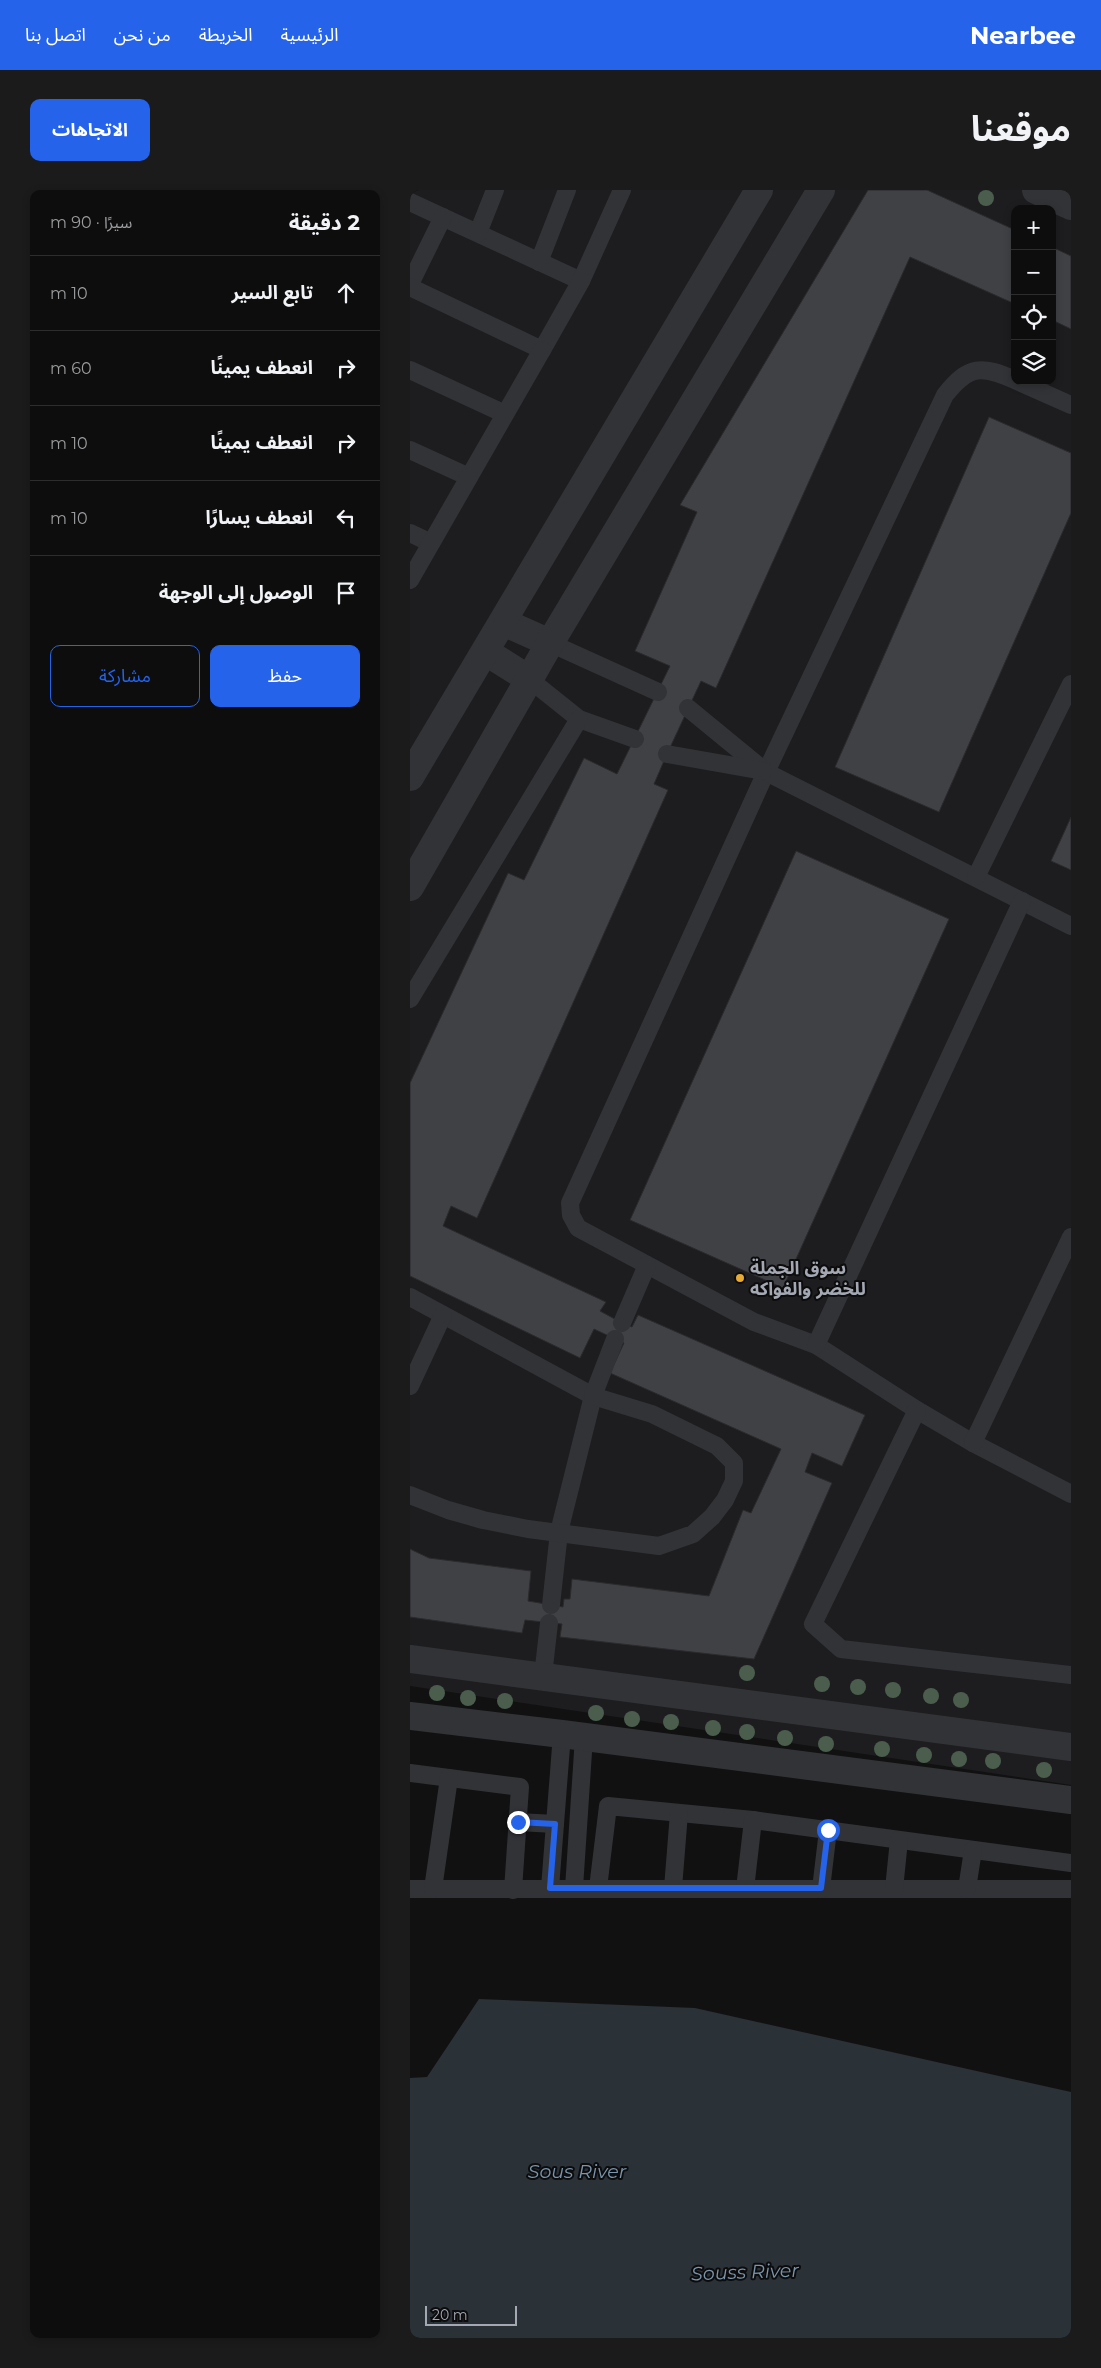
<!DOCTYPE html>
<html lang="ar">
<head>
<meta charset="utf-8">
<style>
	:root { --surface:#0d0d0e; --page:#1b1b1c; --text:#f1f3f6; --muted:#9a9c9e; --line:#2d2d2e; --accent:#2563eb }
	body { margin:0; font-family:Montserrat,"Noto Sans Arabic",sans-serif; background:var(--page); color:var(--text); direction:rtl }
	.controls { position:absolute; right:15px; top:15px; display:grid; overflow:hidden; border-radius:10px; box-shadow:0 2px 8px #0003 }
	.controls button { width:45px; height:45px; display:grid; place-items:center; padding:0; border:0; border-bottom:1px solid var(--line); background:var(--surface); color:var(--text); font:25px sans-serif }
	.scale { position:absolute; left:15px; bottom:12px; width:92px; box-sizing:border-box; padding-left:5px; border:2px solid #a3a8b2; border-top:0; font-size:14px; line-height:18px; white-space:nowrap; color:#a3a8b2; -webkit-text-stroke:4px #0c0c0d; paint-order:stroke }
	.stop { position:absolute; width:15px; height:15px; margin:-11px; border:4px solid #2563eb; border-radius:50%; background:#fff }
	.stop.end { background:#2563eb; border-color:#fff; box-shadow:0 1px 5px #0008 }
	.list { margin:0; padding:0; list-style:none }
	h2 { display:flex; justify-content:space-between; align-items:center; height:65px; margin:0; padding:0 20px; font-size:21px }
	h2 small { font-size:16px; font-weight:400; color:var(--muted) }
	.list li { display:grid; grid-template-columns:32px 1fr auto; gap:15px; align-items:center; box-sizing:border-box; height:75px; padding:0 20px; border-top:1px solid var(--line) }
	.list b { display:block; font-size:19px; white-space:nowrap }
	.list em { font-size:16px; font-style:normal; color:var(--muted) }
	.actions { display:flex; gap:10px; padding:15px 20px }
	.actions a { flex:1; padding:11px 0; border:1px solid var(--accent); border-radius:10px; text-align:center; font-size:18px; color:var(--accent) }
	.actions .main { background:var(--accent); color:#fff }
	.icon { flex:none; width:28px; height:28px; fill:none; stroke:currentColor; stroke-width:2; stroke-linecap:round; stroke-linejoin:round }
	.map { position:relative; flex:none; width:661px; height:2148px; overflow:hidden; direction:ltr; border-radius:10px }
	header { display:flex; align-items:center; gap:30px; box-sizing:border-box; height:70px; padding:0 25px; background:var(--accent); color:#fff }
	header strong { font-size:24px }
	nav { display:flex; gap:28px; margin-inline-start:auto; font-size:18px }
	.intro { display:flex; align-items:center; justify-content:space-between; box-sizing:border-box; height:120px; padding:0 30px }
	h1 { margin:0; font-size:35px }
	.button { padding:12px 22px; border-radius:10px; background:var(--accent); color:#fff; font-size:18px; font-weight:700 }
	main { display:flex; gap:30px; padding:0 30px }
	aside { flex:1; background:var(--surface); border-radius:10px; box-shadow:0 2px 8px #0003 }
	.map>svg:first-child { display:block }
	.built { fill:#1d1d1f; fill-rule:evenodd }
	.water { fill:#2a3137 }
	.building { fill:#404145; stroke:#2b2b2e }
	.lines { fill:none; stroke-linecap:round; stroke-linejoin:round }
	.service { stroke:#323337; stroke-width:18 }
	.minor { stroke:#323337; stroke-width:28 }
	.tree { fill:#4b5e4d }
	.route { stroke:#2563eb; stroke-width:6 }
	.poi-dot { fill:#e7ab34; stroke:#0c0c0d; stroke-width:2 }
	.labels { text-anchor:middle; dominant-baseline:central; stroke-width:4; stroke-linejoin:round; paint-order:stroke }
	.poi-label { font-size:18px; font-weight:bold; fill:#a3a8b2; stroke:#0c0c0d; text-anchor:start }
	.water-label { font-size:19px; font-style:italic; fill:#7b95ac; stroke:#0c0c0d }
</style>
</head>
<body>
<header>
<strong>Nearbee</strong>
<nav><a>الرئيسية</a><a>الخريطة</a><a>من نحن</a><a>اتصل بنا</a></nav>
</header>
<div class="intro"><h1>موقعنا</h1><a class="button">الاتجاهات</a></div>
<main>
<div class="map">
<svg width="661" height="2148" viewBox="0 0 661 2148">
	<rect width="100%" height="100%" fill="#111112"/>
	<path class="built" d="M0,0h661v1595l-661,-99zM605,19h37v172h-37z"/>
	<polygon class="water" points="69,1809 285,1818 661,1902 661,2148 0,2148 0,1888 17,1887"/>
	<g class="building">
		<polygon points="458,0 517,0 605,40 605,114 500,67 306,498 291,491 257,564 244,594 258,600 67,1028 41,1016 33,1036 196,1112 190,1121 212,1133 222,1137 228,1125 455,1225 432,1276 402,1263 395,1282 422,1293 344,1469 150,1447 152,1434 115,1430 112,1443 0,1427 0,1359 19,1368 121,1381 118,1411 153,1417 154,1409 160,1409 162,1389 299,1406 333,1320 341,1323 371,1259 200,1183 214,1153 184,1139 170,1168 0,1086 0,893 98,683 114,690 174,568 207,584 260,476 225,461 287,322 270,315"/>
		<polygon points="642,57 661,66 661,139 642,130"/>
		<polygon points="579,227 661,263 661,323 529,622 425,577"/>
		<polygon points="661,627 661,680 641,671"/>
		<polygon points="386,661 539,729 373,1098 220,1030"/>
	</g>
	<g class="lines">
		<g class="service">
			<polyline points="0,12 171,91"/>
			<polyline points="68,43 85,0"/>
			<polyline points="129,72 157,0"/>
			<polyline points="0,94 33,27"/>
			<polyline points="0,97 132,160 171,91 212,0"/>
			<polyline points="0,180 95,224"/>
			<path d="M605,190c-34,-15 -46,-15 -70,15l-179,377 -196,431 1,12 7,13 176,94 62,23 101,65 56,33 98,51"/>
			<polyline points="607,191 661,215"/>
			<polyline points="0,260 59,287"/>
			<polyline points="0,343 21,353"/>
			<polyline points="0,390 132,160"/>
			<polyline points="140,453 248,502"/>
			<polyline points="119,489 169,529 225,549"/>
			<polyline points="278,518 356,582 661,736"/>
			<polyline points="257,564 353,581"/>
			<polyline points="566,687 661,494"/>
			<polyline points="0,809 169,529"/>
			<polyline points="0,1107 183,1206 149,1342 141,1415"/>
			<polyline points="212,1133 237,1075"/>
			<polyline points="406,1155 612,711"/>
			<polyline points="0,1196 33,1125"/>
			<polyline points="507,1220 403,1434 431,1459 661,1485"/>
			<polyline points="563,1253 661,1047"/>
			<polyline points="0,1305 38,1320 73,1330 118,1339 249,1356 283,1344 302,1327 315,1310 324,1291 324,1273 307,1256 242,1224 183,1206 205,1149"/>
			<polyline points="133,1486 139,1433"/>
			<polyline points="0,1583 110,1597 103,1700"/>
			<polyline points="108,1632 145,1634"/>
			<polyline points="140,1698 152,1544"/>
			<polyline points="164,1698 174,1547"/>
			<polyline points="188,1698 198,1616 343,1630 661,1673"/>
			<polyline points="263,1698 269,1623"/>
			<polyline points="0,1699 661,1699"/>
			<polyline points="23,1699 39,1588"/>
			<polyline points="335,1699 343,1630"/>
			<polyline points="411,1699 418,1640"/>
			<polyline points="484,1699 489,1650"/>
			<polyline points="557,1699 563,1660"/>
		</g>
		<g class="minor">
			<polyline points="626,0 661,16"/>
			<polyline points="93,432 140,453"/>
			<polyline points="76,462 119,489"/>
			<polyline points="0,587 349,0"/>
			<polyline points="0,697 140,453 411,0"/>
			<polyline points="0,1469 661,1557"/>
			<polyline points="0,1526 152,1544 661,1610"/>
		</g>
	</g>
	<g class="tree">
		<circle cx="576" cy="8" r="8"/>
		<circle cx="337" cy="1483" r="8"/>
		<circle cx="412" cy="1494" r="8"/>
		<circle cx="448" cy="1497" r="8"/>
		<circle cx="483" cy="1500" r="8"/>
		<circle cx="27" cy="1503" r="8"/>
		<circle cx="521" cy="1506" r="8"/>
		<circle cx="58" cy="1508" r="8"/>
		<circle cx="551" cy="1510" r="8"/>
		<circle cx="95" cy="1511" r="8"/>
		<circle cx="186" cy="1523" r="8"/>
		<circle cx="222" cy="1529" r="8"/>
		<circle cx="261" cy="1532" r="8"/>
		<circle cx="303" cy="1538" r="8"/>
		<circle cx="337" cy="1542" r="8"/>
		<circle cx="375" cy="1548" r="8"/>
		<circle cx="416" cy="1554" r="8"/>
		<circle cx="472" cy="1559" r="8"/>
		<circle cx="514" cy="1565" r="8"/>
		<circle cx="549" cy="1569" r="8"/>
		<circle cx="583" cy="1571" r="8"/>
		<circle cx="634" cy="1580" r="8"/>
	</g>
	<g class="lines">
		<polyline class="route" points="108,1632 145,1634 140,1698 411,1698 418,1640"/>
	</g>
	<circle class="poi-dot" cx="330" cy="1088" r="5"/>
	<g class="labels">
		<g class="poi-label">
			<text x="340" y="1078">سوق الجملة<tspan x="340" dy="21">للخضر والفواكه</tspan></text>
		</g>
		<g class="water-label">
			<text x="167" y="1981">Sous River</text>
			<text transform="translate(335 2082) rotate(-2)">Souss River</text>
		</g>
	</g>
</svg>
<div class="controls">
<button>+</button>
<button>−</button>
<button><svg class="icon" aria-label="locate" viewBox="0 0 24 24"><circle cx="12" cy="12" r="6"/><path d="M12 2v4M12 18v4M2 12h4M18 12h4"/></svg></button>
<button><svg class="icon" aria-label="layers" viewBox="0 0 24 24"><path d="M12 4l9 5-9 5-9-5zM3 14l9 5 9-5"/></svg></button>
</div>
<div class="scale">20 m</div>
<div class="stop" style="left:418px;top:1640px"></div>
<div class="stop end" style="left:108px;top:1632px"></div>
</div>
<aside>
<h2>2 دقيقة<small>سيرًا · 90 m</small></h2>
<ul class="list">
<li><svg class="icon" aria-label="ahead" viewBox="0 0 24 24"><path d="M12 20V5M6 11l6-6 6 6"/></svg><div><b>تابع السير</b></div><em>10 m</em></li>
<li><svg class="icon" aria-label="right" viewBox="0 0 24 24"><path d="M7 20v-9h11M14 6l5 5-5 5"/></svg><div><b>انعطف يمينًا</b></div><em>60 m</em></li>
<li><svg class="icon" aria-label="right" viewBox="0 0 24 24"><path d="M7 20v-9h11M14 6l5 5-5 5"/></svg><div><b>انعطف يمينًا</b></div><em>10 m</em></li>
<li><svg class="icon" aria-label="left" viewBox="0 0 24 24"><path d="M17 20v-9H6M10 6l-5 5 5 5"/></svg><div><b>انعطف يسارًا</b></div><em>10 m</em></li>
<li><svg class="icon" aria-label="arrive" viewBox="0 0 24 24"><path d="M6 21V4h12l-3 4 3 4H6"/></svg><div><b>الوصول إلى الوجهة</b></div></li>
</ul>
<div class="actions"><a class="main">حفظ</a><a>مشاركة</a></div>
</aside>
</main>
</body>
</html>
